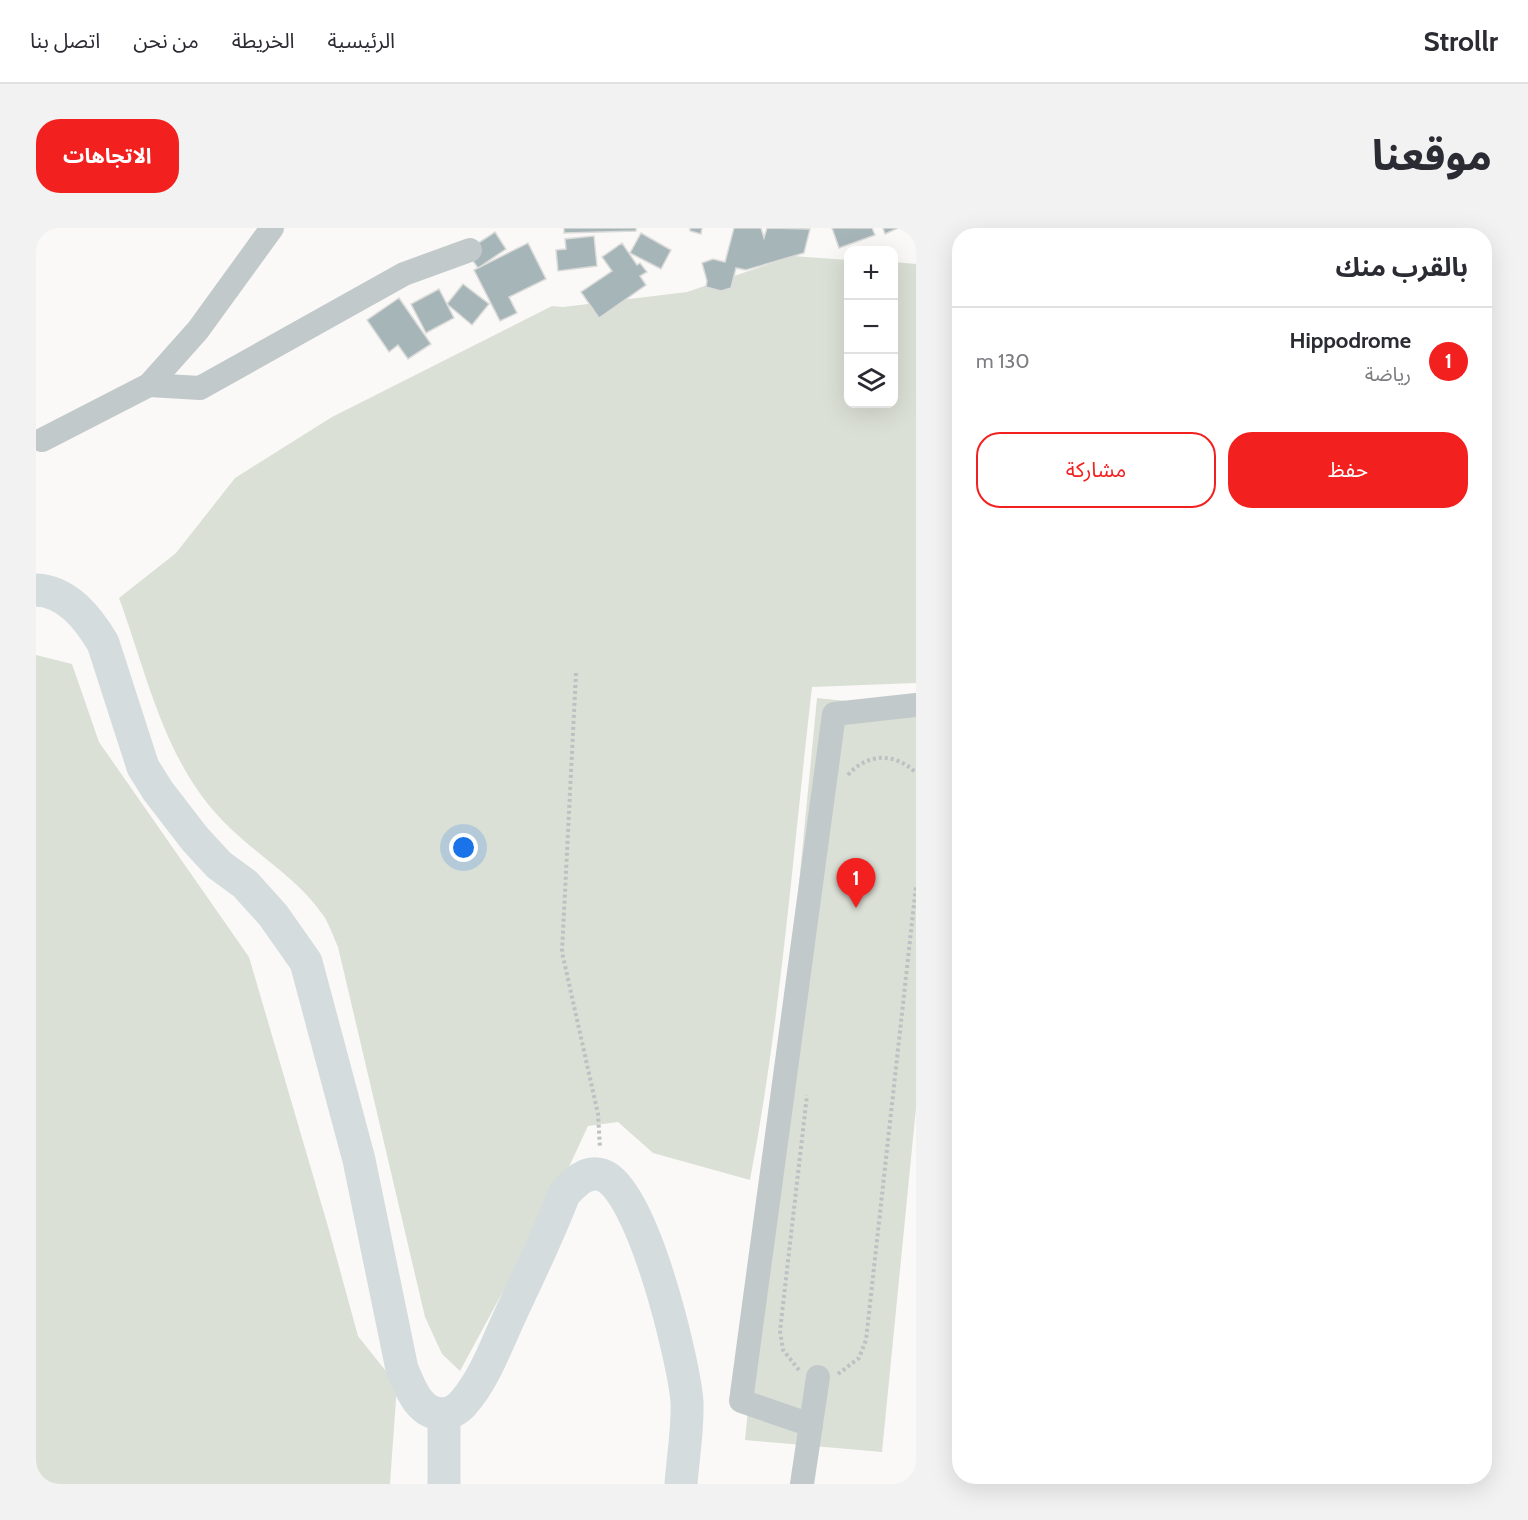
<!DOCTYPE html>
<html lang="ar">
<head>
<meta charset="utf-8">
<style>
	:root { --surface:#fff; --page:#f2f2f3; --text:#2b2b33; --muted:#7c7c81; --line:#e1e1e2; --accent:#f2201e }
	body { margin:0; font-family:Cabin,"Noto Sans Arabic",sans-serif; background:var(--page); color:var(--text); direction:rtl }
	.controls { position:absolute; right:18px; top:18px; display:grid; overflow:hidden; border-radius:12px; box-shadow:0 6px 24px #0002 }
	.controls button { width:54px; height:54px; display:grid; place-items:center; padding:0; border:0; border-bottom:2px solid var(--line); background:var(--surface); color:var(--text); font:30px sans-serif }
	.you { position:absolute; left:428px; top:620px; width:21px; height:21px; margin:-15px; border:4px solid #fff; border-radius:50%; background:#1a73e8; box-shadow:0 0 0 9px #1a73e833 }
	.badge { display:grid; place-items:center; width:39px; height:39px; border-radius:50%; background:var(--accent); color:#fff; font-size:20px; font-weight:700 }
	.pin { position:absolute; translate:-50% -50px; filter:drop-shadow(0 2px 3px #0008) }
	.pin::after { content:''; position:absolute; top:32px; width:21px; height:18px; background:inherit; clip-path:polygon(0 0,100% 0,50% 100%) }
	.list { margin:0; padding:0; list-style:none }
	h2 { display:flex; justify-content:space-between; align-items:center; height:78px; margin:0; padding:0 24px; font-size:26px }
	h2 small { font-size:20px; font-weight:400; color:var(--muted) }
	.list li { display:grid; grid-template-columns:39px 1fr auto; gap:18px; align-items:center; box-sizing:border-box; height:108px; padding:0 24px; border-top:2px solid var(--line) }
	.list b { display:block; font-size:22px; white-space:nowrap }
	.list p { margin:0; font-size:20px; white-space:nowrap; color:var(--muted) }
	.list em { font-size:20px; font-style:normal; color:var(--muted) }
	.actions { display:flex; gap:12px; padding:18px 24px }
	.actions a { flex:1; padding:14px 0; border:2px solid var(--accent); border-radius:24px; text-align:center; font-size:21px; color:var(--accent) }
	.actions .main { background:var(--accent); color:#fff }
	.icon { flex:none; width:33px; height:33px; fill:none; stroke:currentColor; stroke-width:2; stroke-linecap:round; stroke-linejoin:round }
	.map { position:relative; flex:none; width:880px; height:1256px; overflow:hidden; direction:ltr; border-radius:24px }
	header { display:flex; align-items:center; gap:36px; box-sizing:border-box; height:84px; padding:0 30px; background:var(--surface); border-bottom:2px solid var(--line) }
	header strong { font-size:28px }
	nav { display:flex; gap:33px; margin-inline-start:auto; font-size:21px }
	.intro { display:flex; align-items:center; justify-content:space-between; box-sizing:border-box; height:144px; padding:0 36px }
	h1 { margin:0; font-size:42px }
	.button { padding:15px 27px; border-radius:24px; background:var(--accent); color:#fff; font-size:21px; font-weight:700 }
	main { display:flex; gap:36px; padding:0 36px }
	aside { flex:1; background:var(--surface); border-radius:24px; box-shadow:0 6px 24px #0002 }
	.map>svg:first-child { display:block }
	.green { fill:#dbe0d6 }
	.building { fill:#a6b5b8; stroke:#dbdbd9; stroke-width:1.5 }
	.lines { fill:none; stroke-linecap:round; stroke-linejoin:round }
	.path { stroke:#bcc1c3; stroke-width:4; stroke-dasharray:3 3; stroke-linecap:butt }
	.street { stroke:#c2c9cb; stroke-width:24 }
	.secondary { stroke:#d5dcde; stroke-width:33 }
</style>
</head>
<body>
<header>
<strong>Strollr</strong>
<nav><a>الرئيسية</a><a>الخريطة</a><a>من نحن</a><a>اتصل بنا</a></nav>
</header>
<div class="intro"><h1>موقعنا</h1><a class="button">الاتجاهات</a></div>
<main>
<aside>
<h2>بالقرب منك<small></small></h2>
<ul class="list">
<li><span class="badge">1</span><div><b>Hippodrome</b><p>رياضة</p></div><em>130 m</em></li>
</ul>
<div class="actions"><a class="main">حفظ</a><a>مشاركة</a></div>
</aside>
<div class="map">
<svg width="880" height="1256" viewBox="0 0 880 1256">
	<rect width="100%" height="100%" fill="#faf9f7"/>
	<g class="green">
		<path d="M757,28l55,4v144h46v-142l22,2v419l-104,4c-19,165 -31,330 -62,493l-97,-27 -35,-31 -30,4 -27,58 -101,187 -18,-17 -17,-37 -87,-370c-4,-9 -8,-20 -13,-29 -25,-39 -72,-65 -103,-98 -58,-60 -75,-146 -103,-222l57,-45 59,-75 97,-61 220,-111 11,1 124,-15z"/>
		<polygon points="0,427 36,436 63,514 213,729 293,1002 322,1108 361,1157 354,1256 0,1256"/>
		<polygon points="781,470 880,480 880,880 846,1224 709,1212"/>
	</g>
	<g class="building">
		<polygon points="528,0 600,0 600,3 528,5"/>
		<polygon points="654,0 666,0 665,6 654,3"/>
		<polygon points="698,0 725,0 728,10 731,0 774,1 768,25 710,42 700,40 695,60 685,63 670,59 671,53 666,35 677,31 689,34"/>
		<polygon points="796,0 836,0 839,7 803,20"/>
		<polygon points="847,0 862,0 849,6"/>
		<polygon points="459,4 470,21 442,40 430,23"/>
		<polygon points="605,5 635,22 625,41 594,25"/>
		<polygon points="558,8 561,38 522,43 520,22 530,21 529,11"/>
		<polygon points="492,15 510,51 473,69 481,85 464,93 438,42"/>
		<polygon points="586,15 601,37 604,35 611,44 604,48 610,57 563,90 545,64 576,43 566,29"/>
		<polygon points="427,56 453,76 436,97 411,76"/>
		<polygon points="403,61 418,90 390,105 375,76"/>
		<polygon points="363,70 395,116 372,131 362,117 353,124 331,92"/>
	</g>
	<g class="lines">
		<g class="path">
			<polyline points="540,445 526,724 562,886 564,920"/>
			<path d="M812,547c19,-22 47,-23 68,-2"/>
			<polyline points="763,1142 747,1122 744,1103 771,867"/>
			<polyline points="802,1146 823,1130 830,1112 880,658"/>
		</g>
		<g class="street">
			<polyline points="113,157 164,160 368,46 434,22"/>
			<polyline points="6,212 113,157 162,102 236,0"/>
			<polyline points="775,1197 705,1173 798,486 880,477"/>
			<polyline points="766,1256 782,1149"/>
		</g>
		<g class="secondary">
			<path d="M0,362c31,1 52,28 67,53l40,124 15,24 37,48 24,26 26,19 28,31 33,47 53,198 43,209c8,18 16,44 40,45 9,0 18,-6 23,-13 19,-22 31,-55 43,-81 19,-42 40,-83 56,-126 10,-11 22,-24 38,-19 40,12 82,186 85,227 1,27 -4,55 -6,82"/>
			<polyline points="408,1186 408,1256"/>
		</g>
	</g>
</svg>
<div class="controls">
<button>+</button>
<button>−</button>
<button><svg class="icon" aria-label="layers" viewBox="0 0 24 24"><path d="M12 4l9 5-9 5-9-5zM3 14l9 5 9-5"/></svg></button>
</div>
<div class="you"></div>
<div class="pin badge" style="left:820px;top:680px">1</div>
</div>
</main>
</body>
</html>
